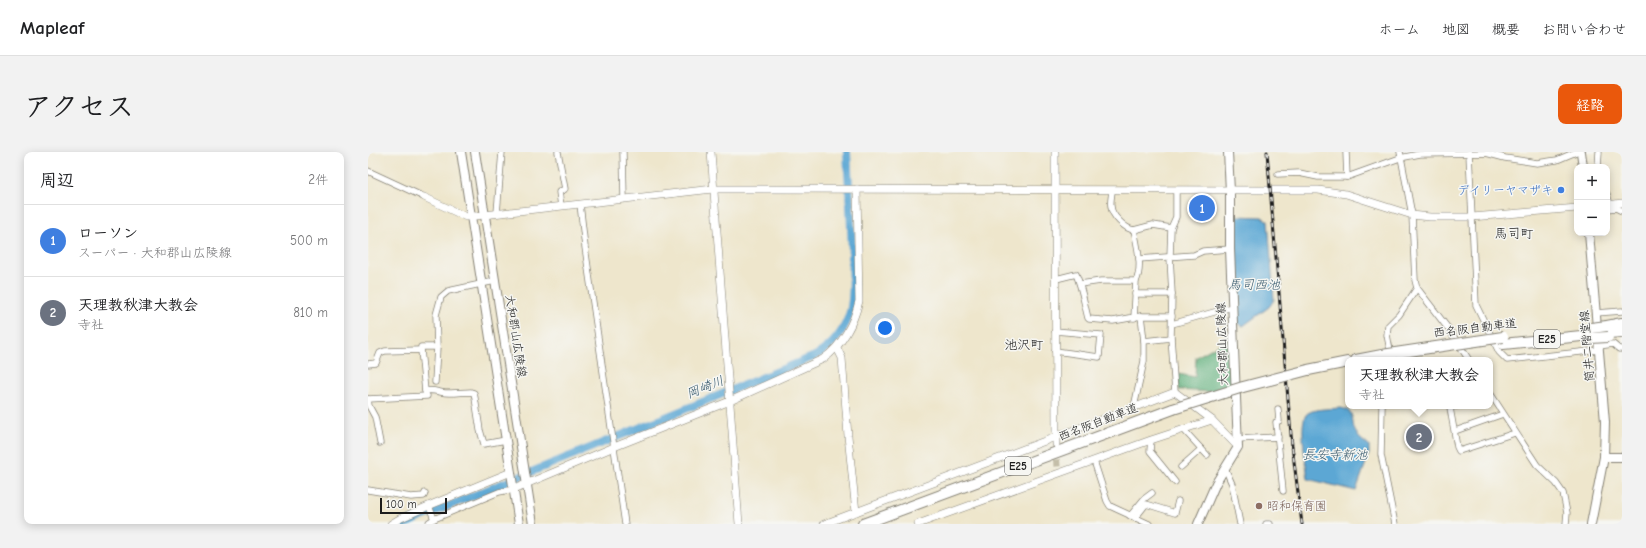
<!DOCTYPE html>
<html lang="ja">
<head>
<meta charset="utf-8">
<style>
	:root { --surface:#fff; --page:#f2f2f2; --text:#202124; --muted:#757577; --line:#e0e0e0; --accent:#ea580c }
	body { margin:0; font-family:"Comic Neue","Klee One",sans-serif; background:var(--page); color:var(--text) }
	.controls { position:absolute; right:12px; top:12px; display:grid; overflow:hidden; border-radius:8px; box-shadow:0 2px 10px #0003 }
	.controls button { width:36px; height:36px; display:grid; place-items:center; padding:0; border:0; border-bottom:1px solid var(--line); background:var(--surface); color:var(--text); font:20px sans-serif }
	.scale { position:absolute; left:12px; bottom:10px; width:67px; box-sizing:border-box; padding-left:4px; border:2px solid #1c1c1c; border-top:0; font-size:11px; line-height:14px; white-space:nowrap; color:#1c1c1c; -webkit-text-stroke:3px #f6f6f2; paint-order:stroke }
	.you { position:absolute; left:517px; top:176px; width:14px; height:14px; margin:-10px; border:3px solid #fff; border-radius:50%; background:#1a73e8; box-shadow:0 0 0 6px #1a73e833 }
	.badge { display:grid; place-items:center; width:26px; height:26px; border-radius:50%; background:var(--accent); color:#fff; font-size:13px; font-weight:700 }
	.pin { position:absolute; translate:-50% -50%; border:2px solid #fff; box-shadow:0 1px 4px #0006 }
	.popup { position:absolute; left:977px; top:205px; width:148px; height:52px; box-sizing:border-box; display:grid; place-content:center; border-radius:8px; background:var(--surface); filter:drop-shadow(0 1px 3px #0005); font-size:13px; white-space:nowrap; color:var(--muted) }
	.popup b { font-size:15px; color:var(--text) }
	.popup::after { content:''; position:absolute; left:50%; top:100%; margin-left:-8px; border:8px solid transparent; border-top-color:var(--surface) }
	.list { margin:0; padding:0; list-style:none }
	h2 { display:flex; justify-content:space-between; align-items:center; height:52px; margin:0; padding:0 16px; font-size:17px }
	h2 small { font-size:13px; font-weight:400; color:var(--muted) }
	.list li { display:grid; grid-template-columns:26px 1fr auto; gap:12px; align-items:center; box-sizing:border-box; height:72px; padding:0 16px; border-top:1px solid var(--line) }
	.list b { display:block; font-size:15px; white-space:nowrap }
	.list p { margin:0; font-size:13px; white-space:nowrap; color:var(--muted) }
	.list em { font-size:13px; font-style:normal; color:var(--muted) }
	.map { position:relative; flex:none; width:1254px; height:372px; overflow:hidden; border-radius:8px }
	header { display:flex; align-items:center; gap:24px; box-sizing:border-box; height:56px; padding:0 20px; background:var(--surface); border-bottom:1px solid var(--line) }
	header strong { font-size:19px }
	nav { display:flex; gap:22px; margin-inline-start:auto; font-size:14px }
	.intro { display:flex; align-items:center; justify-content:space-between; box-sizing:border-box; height:96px; padding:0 24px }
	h1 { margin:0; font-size:28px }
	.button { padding:10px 18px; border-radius:8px; background:var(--accent); color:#fff; font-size:14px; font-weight:700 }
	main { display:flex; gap:24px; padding:0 24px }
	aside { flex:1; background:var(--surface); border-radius:8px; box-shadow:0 2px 10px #0003 }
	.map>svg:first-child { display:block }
	.forest { fill:#5faf7a; stroke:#3e664b }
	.water { fill:#5ca7d4; stroke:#3c6278 }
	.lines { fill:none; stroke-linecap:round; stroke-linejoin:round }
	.river { stroke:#5ca7d4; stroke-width:8 }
	.tertiary-tunnel { stroke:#c4bea9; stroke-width:7; stroke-dasharray:7 3.5; stroke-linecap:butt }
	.minor-casing { stroke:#858174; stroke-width:7 }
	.tertiary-casing { stroke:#858174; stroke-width:8 }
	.secondary-casing { stroke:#858174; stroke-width:10 }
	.motorway-casing { stroke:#858174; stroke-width:12 }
	.minor { stroke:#fff; stroke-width:5.5 }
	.tertiary { stroke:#fff; stroke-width:7 }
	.secondary { stroke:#fff; stroke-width:8 }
	.motorway { stroke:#fff; stroke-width:10 }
	.rail-casing { stroke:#1c1c1c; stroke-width:3 }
	.rail { stroke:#f6f6f2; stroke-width:1.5; stroke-dasharray:4.5; stroke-linecap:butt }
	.motorway-bridge-casing { stroke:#858174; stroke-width:12; stroke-linecap:butt }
	.motorway-bridge { stroke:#fff; stroke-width:10 }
	.shop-dot { fill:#3f7fe0; stroke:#f6f6f2; stroke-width:1.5 }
	.education-dot { fill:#8d6e63; stroke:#f6f6f2; stroke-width:1.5 }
	.labels { text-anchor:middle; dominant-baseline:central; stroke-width:3; stroke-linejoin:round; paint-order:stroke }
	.shield { fill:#f6f6f2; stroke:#5d5d5c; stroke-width:1 }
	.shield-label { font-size:11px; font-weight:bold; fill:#1c1c1c }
	.shop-label { font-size:12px; fill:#366cbe; stroke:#f6f6f2; text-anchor:end }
	.street-label { font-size:12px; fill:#1c1c1c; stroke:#f6f6f2 }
	.education-label { font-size:12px; fill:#785e54; stroke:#f6f6f2; text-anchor:start }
	.neighbourhood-label { font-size:13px; fill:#1c1c1c; stroke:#f6f6f2 }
	.water-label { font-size:13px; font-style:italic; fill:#395b6f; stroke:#f6f6f2 }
</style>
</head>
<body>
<header>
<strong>Mapleaf</strong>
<nav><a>ホーム</a><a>地図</a><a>概要</a><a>お問い合わせ</a></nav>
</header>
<div class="intro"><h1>アクセス</h1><a class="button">経路</a></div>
<main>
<aside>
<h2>周辺<small>2件</small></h2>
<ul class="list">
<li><span class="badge" style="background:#3f7fe0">1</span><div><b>ローソン</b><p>スーパー · 大和郡山広陵線</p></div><em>500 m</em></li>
<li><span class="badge" style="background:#6b7280">2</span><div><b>天理教秋津大教会</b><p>寺社</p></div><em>810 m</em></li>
</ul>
</aside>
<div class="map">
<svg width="1254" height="372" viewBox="0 0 1254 372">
	<rect width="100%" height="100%" fill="#f6f6f2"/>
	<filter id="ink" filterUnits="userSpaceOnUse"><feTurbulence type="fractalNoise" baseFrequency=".025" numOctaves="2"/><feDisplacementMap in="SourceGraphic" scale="8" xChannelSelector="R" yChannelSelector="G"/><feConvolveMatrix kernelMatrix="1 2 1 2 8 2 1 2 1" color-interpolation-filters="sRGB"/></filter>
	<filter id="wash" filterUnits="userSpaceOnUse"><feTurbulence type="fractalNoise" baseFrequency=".012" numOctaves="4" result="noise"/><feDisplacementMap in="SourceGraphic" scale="16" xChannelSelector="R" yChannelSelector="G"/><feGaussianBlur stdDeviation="0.9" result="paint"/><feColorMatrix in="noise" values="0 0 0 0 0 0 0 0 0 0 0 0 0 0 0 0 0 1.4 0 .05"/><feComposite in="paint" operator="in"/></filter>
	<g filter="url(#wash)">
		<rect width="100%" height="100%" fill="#eee6cc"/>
		<polygon class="forest" points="861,187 865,232 843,240 811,238 810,222 827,225 828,205"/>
		<g class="water">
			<polygon points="867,64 894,65 900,69 906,148 901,155 875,174 870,171 866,116"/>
			<path d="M973,256c17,3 8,16 16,26 2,5 8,8 12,12v8l-13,37 -48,-12c-1,-11 -11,-60 0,-66 8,-5 24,-4 33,-5z"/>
		</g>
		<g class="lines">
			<path class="river" d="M36,372l411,-168c18,-10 29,-24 35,-44 5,-19 2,-39 2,-59 -1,-33 -3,-67 -5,-101"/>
		</g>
	</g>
	<g filter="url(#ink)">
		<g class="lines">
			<polyline class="tertiary-tunnel" points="688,297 689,315"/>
			<g class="minor-casing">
				<g id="minor">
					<polyline points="190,0 197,37 191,40 193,54"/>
					<polyline points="255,0 256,47"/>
					<polyline points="978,0 979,25"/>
					<polyline points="1032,0 1044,63 1047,128 1049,136 1082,179 1101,208"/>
					<polyline points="1101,1 1108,153 1131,200 1139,208 1231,198"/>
					<polyline points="1230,15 1231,0"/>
					<polyline points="0,19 56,45"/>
					<polyline points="910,22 931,21 950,25 979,25 1032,6 1052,2 1118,1 1137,6 1169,11 1189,8 1208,0"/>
					<path d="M744,38c0,5 -2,11 -1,16 0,9 14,23 23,24 3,15 9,37 2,51l-2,37"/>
					<polyline points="1239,42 1242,53"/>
					<polyline points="212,52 217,95 257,372"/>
					<polyline points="1239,57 1248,56 1254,59"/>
					<polyline points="129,61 134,0"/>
					<polyline points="766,78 785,73 803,76"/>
					<polyline points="771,107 826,103 835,99 862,97"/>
					<path d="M688,127l20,-5c6,14 8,29 12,44l1,1 24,2 28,-5h31"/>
					<polyline points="712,132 733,129 768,129"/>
					<polyline points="767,142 804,142"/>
					<polyline points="1228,161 1254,159"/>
					<polyline points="804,172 864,155"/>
					<polyline points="776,189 803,186"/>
					<polyline points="1231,194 1245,192 1251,197 1254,197"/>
					<polyline points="53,198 53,195 69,195"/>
					<polyline points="687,199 731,205 733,183 687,179"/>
					<polyline points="1024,208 1019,183 1020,174 1031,163 1049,136"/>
					<polyline points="0,212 8,211 12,201 17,199 53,198 57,239"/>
					<polyline points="67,230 69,195 68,163 73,145 80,139 127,129"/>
					<polyline points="807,240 803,186 804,142 802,105 803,76 808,65 808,38"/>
					<polyline points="1122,241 1169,313 1188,331 1195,341 1199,361 1198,372"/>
					<path d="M0,247l59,-3 -2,-5c10,-2 17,3 26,2 7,0 13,-1 20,-1l3,1 1,5 5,32 4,14 22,-4"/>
					<polyline points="0,247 1,254 7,265 12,291"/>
					<polyline points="1014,254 1013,303 1027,372"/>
					<polyline points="1089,254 1082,256 1089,295 1091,299 1147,281"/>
					<polyline points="766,255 776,209 776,189 773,164"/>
					<polyline points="910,257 911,269 908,270 915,339"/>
					<polyline points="815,277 839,303"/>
					<polyline points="1087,279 1135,262"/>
					<polyline points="870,287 910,285"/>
					<polyline points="783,288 782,299 807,330"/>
					<polyline points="726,309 739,349 742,354 781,372"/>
					<polyline points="813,315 833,297"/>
					<polyline points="857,316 864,332 872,372"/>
					<polyline points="0,338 43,345 56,344 57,341"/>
					<polyline points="61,354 66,367"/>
					<polyline points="762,364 776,347 784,341"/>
					<polyline points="767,366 778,352 807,361 810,349"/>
					<polyline points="61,372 61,370 66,367 131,340 146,337"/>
					<polyline points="898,372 902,372"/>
				</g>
			</g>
			<g class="tertiary-casing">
				<g id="tertiary">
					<polyline points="343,0 371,372"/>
					<polyline points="687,0 688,292"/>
					<polyline points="56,45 98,65 345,37 950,38 978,42 1044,63 1062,65 1104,65 1209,56"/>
					<polyline points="1239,53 1254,51"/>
					<polyline points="469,196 474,206 480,284 488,360"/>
					<path d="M146,337l100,-42 116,-46 93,-42c19,-13 31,-36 36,-58l-2,-112"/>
					<polyline points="23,372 33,366 65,352 143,320"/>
					<polyline points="456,372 807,240 844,268 870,295"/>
					<polyline points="550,372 783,288 844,268"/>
				</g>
			</g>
			<g class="secondary-casing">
				<g id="secondary">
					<polyline points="93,0 151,372"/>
					<polyline points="107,0 165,372"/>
					<polyline points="1213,0 1215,15"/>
					<polyline points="1221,81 1237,270 1236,305 1223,372"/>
					<polyline points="1236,305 1254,305"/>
					<polyline points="830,372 848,331 870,295 862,97 862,39 860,0"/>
				</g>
			</g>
			<g class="motorway-casing">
				<g id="motorway">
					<polyline points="1239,174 1254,171"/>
					<polyline points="1240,181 1254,180"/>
					<polyline points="1135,192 1223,183"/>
					<polyline points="988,208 1014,203"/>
					<polyline points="940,218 980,210"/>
					<polyline points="495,372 805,257"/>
				</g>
			</g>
			<use href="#minor" class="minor"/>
			<use href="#tertiary" class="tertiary"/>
			<use href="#secondary" class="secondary"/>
			<use href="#motorway" class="motorway"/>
			<g class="rail-casing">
				<polyline id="rail" points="899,0 924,294 934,372"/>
			</g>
			<use href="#rail" class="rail"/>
			<g class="motorway-bridge-casing">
				<g id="motorway-bridge">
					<polyline points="1223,176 1239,174"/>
					<polyline points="1223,186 1240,185"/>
					<polyline points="1014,203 1135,185"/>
					<polyline points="805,257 875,235 940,218"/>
				</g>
			</g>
			<use href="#motorway-bridge" class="motorway-bridge"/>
		</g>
	</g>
	<circle class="shop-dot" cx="1193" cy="38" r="4"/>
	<circle class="education-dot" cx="891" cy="354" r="4"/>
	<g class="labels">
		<g class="shield">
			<rect x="1166" y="178" width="26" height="18" rx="3"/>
			<rect x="637" y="305" width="26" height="18" rx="3"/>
		</g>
		<g class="shield-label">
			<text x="1179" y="187">E25</text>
			<text x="650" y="314">E25</text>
		</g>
		<g class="shop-label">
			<text x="1185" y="38">デイリーヤマザキ</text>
		</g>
		<g class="street-label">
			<text transform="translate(1107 176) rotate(-7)">西名阪自動車道</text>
			<text transform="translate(148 184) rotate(81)">大和郡山広陵線</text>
			<text transform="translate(854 192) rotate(-92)">大和郡山広陵線</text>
			<text transform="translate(1219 194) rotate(-95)">筒井二階堂線</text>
			<text transform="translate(730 270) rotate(-21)">西名阪自動車道</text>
		</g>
		<g class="education-label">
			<text x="899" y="354">昭和保育園</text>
		</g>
		<g class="neighbourhood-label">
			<text x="1146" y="81">馬司町</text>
			<text x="656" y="192">池沢町</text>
		</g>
		<g class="water-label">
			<text x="886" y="132">馬司西池</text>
			<text transform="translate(337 235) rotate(-22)">岡崎川</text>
			<text x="967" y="302">長安寺新池</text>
		</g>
	</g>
</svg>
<div class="controls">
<button>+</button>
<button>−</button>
</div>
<div class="scale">100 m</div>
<div class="you"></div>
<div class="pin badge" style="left:834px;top:56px;background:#3f7fe0">1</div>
<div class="pin badge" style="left:1051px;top:285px;background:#6b7280">2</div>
<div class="popup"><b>天理教秋津大教会</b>寺社</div>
</div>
</main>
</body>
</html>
